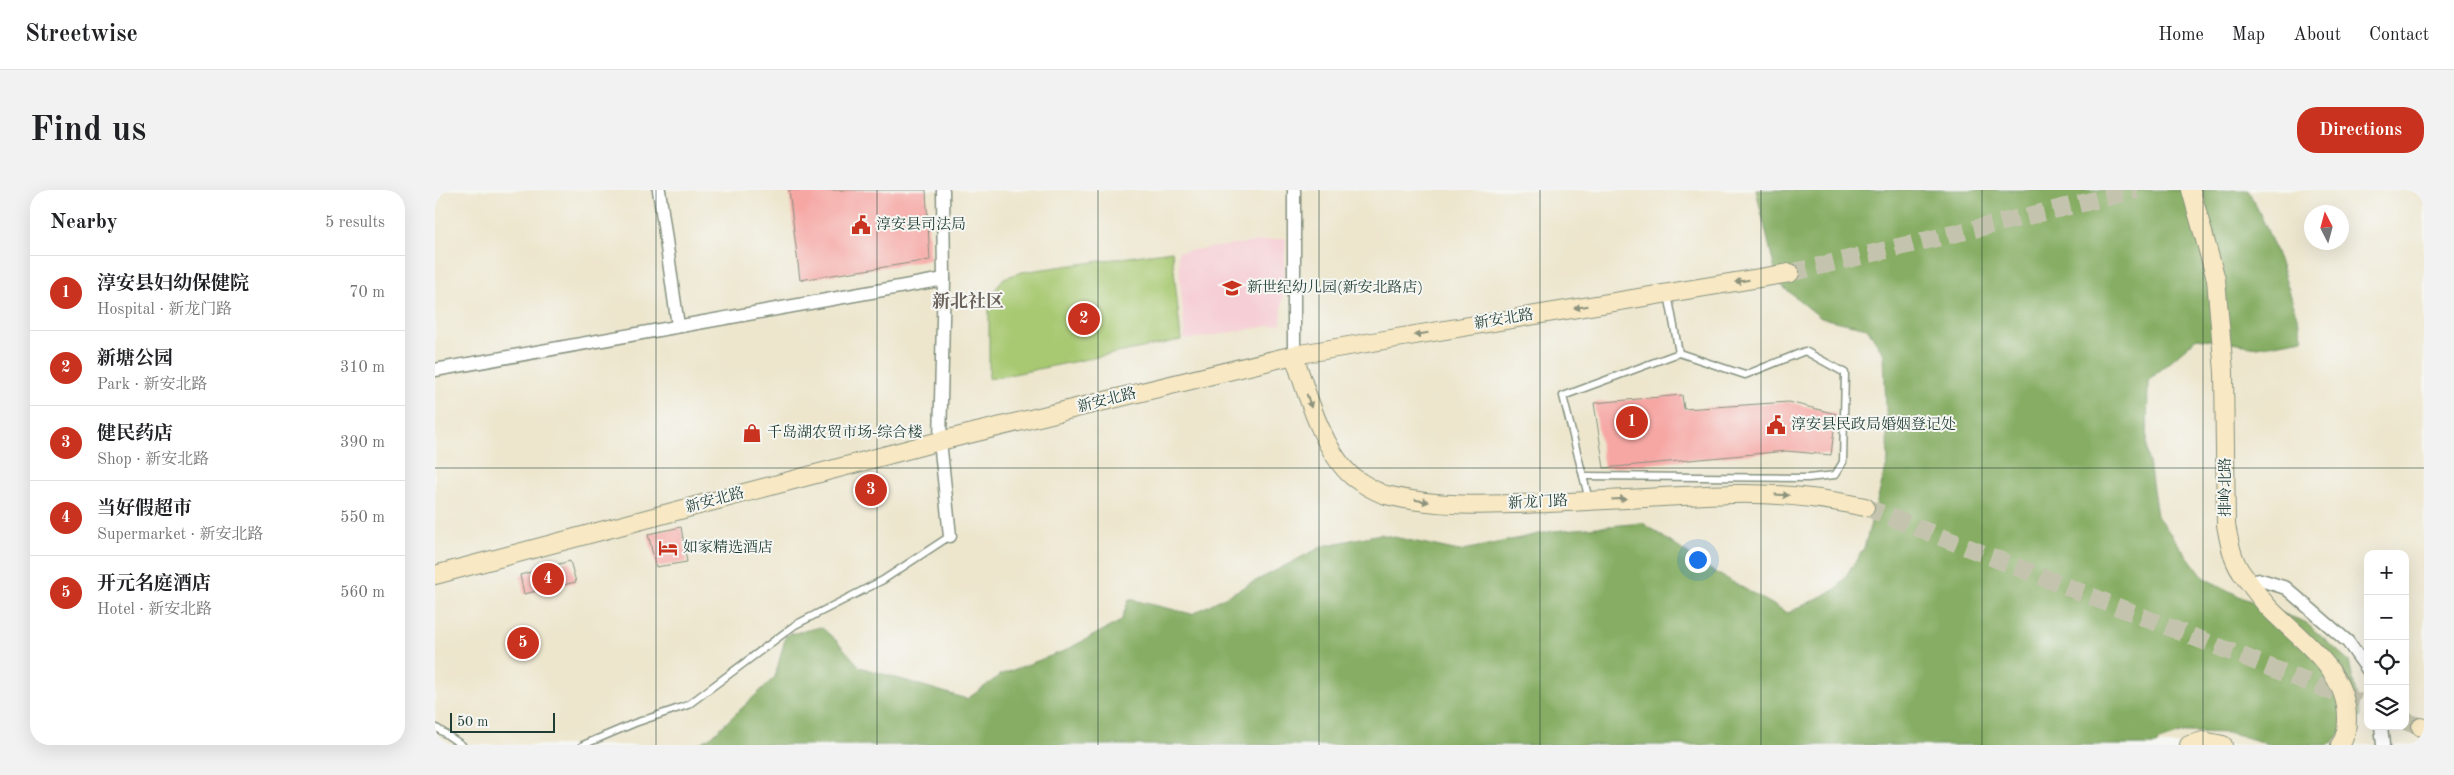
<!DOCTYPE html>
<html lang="en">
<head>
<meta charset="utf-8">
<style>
	:root { --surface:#fff; --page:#f2f2f2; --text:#202124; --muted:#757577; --line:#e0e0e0; --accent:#c8321e }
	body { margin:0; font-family:"Old Standard TT","Noto Serif SC",serif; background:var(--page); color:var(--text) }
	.controls { position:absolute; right:15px; bottom:15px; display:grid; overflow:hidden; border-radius:10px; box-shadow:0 5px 20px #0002 }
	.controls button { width:45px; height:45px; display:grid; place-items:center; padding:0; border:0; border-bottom:1px solid var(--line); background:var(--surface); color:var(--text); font:25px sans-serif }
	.compass { position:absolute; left:1869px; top:15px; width:45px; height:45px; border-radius:50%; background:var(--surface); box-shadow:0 5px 20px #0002; rotate:354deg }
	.scale { position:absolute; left:15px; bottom:12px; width:105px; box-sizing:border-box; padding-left:5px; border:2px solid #1f3d34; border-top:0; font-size:14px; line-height:18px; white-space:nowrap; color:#1f3d34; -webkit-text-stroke:4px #f6f6f2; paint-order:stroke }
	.you { position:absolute; left:1262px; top:369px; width:18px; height:18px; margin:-12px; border:4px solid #fff; border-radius:50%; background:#1a73e8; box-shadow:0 0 0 8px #1a73e833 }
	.badge { display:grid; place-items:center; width:32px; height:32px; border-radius:50%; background:var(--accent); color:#fff; font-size:16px; font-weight:700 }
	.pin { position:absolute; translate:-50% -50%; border:2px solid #fff; box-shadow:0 1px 5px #0006 }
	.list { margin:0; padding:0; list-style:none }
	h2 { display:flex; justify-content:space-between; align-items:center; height:65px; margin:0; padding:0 20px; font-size:21px }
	h2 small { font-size:16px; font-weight:400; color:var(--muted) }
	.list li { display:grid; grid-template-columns:32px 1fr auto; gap:15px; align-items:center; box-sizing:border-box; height:75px; padding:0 20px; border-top:1px solid var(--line) }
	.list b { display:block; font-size:19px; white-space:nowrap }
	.list p { margin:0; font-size:16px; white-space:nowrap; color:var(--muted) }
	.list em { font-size:16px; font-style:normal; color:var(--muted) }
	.icon { flex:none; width:28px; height:28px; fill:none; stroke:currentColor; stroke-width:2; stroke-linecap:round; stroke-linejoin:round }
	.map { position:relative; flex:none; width:1989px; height:555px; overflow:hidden; border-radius:20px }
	header { display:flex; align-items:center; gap:30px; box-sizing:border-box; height:70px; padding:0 25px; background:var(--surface); border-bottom:1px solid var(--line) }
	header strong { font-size:24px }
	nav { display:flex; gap:28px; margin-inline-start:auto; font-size:18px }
	.intro { display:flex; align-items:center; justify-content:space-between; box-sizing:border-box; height:120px; padding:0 30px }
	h1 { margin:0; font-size:35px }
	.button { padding:12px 22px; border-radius:20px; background:var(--accent); color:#fff; font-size:18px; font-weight:700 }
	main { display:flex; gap:30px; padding:0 30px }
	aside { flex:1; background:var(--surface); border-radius:20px; box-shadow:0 5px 20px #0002 }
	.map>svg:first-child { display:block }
	.built { fill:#f6cfd6 }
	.green { fill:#a8c972; stroke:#648353 }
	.forest { fill:#86ad64; stroke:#52754c }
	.building { fill:#f6a7a4 }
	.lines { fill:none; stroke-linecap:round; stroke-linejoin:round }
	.secondary-tunnel { stroke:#c4c4ae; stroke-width:18; stroke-dasharray:18 9; stroke-linecap:butt }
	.lane-casing { stroke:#869280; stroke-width:9 }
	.street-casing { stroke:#869280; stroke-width:15 }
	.secondary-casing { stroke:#869280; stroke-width:20 }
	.lane { stroke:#fff; stroke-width:6 }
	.street { stroke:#fff; stroke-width:12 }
	.secondary { stroke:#f8e8c3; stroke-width:18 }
	.oneway { fill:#8c927c }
	.grid { fill:none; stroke:#1f3d34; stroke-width:1; stroke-opacity:0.55 }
	.labels { text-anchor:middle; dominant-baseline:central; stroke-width:4; stroke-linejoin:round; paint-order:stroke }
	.poi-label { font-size:15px; fill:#1f3d34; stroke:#f6f6f2; text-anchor:start }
	.street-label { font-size:15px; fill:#1f3d34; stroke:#f6f6f2 }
	.quarter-label { font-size:18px; font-weight:bold; fill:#6a625b; stroke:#f6f6f2 }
</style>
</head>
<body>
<header>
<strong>Streetwise</strong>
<nav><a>Home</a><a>Map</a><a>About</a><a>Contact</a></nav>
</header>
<div class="intro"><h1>Find us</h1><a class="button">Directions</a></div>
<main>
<aside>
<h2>Nearby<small>5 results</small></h2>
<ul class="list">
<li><span class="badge">1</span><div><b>淳安县妇幼保健院</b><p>Hospital · 新龙门路</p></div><em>70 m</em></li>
<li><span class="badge">2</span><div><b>新塘公园</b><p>Park · 新安北路</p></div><em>310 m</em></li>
<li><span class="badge">3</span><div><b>健民药店</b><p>Shop · 新安北路</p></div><em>390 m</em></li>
<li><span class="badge">4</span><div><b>当好假超市</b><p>Supermarket · 新安北路</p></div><em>550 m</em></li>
<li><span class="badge">5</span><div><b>开元名庭酒店</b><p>Hotel · 新安北路</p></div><em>560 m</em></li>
</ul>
</aside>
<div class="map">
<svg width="1989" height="555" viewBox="0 0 1989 555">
	<rect width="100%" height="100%" fill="#f6f6f2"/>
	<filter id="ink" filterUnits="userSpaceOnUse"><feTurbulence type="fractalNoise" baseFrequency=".02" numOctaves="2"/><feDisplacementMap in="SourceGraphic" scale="10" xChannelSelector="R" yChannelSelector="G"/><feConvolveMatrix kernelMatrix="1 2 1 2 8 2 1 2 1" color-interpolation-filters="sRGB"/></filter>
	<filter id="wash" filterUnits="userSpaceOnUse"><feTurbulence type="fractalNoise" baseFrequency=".0096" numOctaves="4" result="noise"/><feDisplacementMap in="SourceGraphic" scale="20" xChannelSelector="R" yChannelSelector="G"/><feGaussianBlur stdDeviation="1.12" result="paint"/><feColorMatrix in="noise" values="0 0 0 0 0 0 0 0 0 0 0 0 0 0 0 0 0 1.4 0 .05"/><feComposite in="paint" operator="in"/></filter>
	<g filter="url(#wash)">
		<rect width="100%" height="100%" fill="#ede6cd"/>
		<polygon class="built" points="851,48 846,134 750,150 743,62"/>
		<polygon class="green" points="737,61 746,150 554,189 554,108 569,88 587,82"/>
		<path class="forest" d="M1321,0h492c25,46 42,99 55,149l-45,8 -61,-9 -49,43 -1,68 10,67 47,62 39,20 62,24 44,39 12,56 -32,28h-57l-40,-12 -46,-1 -27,9 -3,4h-1460l16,-9 63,-59 11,-42 35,-8 17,15 22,25 107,32 35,-25 62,-23 57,-30 8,-22 63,15 131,-68 57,-12 79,17 94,-20 90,-8 68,47 77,43 50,-25 26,-40 24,-87 -4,-107 -17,-26 -46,-10 -43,-35z"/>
		<g id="blocks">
			<g class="building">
				<polygon points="354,0 491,0 495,70 365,90"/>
				<polygon points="1247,205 1249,219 1354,212 1401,224 1396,265 1351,261 1169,278 1159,213"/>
				<polygon points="446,288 450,305 427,311 422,294"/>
				<polygon points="246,337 252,372 221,377 213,344"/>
				<polygon points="135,371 141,392 89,404 85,385"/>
			</g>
		</g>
	</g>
	<g filter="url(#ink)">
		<use href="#blocks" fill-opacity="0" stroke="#869280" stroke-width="1"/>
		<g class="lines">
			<g class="secondary-tunnel">
				<polyline points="1355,83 1702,0"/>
				<polyline points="1430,317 1933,516"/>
				<polyline points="1970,531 1986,537"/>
			</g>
			<g class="lane-casing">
				<g id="lane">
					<polyline points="1148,286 1373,288 1400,285 1408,272 1410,183 1370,161 1310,185 1244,163"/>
					<polyline points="1154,310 1128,206 1244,163 1233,104"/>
					<polyline points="0,537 27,555"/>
					<polyline points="148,555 200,533 253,515 360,435 448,390 515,346"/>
				</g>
			</g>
			<g class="street-casing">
				<g id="street">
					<polyline points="224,0 243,136"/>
					<polyline points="508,0 509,89 505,251 515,346"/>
					<polyline points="859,165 859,0"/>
					<polyline points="0,180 509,89"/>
					<polyline points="1814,392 1826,390 1851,398 1913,452 1933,480"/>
					<polyline points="1946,536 1948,555"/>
				</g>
			</g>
			<g class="secondary-casing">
				<g id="secondary">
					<path d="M1756,0l25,89 8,93 2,153c3,16 6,34 15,47 9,12 18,25 28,36 31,32 79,62 78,112 0,9 -1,17 -7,25"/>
					<path d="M859,165c11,34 30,99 59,122 8,6 23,15 33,18 53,13 108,10 162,8 62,-3 124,-7 185,-9 45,-1 89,4 132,13"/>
					<polyline points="0,385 505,251 859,165 1355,83"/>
					<polyline points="1986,537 1989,538"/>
					<polyline points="1754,555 1768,551 1788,555"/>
				</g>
			</g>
			<use href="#lane" class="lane"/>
			<use href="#street" class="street"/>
			<use href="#secondary" class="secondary"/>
		</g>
		<defs><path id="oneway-solid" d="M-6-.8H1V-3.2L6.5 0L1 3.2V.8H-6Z" transform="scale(1.25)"/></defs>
		<g class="oneway">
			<use href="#oneway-solid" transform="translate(1307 91) rotate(171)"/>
			<use href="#oneway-solid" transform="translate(1146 117) rotate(171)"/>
			<use href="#oneway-solid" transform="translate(986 144) rotate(171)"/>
			<use href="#oneway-solid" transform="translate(874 211) rotate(72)"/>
			<use href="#oneway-solid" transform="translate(1347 305) rotate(4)"/>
			<use href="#oneway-solid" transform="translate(1184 309) rotate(-3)"/>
			<use href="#oneway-solid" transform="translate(987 311) rotate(9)"/>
		</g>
	</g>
	<path class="grid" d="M221,0v555M442,0v555M663,0v555M884,0v555M1105,0v555M1326,0v555M1547,0v555M1768,0v555M0,278h1989"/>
	<defs>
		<g id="civic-bare" transform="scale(1.5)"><path d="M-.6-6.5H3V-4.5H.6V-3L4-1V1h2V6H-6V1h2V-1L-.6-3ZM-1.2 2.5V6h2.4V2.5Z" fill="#c8321e" stroke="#f6f6f2" stroke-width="2.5" paint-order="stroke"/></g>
		<g id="school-bare" transform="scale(1.5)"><path d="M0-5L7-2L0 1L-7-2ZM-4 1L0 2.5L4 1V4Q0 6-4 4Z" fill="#c8321e" stroke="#f6f6f2" stroke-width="2.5" paint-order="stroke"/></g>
		<g id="shop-bare" transform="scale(1.5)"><path d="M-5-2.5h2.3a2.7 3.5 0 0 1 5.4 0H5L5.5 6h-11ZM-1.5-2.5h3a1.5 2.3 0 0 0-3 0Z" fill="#c8321e" stroke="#f6f6f2" stroke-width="2.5" paint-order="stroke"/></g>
		<g id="hotel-bare" transform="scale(1.5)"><path d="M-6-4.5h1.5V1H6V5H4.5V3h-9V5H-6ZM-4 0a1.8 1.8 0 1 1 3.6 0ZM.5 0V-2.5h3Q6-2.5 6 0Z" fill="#c8321e" stroke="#f6f6f2" stroke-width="2.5" paint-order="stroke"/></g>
	</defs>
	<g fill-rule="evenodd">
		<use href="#civic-bare" x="426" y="35"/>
		<use href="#school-bare" x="797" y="98"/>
		<use href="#civic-bare" x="1341" y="235"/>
		<use href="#shop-bare" x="317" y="243"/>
		<use href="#hotel-bare" x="233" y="358"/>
	</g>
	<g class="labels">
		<g class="poi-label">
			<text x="441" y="35">淳安县司法局</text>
			<text x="812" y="98">新世纪幼儿园(新安北路店)</text>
			<text x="1356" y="235">淳安县民政局婚姻登记处</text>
			<text x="332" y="243">千岛湖农贸市场-综合楼</text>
			<text x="248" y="358">如家精选酒店</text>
		</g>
		<g class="street-label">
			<text transform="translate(1069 130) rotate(-9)">新安北路</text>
			<text transform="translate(672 211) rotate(-14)">新安北路</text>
			<text transform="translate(1791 297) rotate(-90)">排岭北路</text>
			<text transform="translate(280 311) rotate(-15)">新安北路</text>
			<text transform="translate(1103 313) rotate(-3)">新龙门路</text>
		</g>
		<g class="quarter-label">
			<text x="533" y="112">新北社区</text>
		</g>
	</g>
</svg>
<div class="controls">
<button>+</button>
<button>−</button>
<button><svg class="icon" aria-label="locate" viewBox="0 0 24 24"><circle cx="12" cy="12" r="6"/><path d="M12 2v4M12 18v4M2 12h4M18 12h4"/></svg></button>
<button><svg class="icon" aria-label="layers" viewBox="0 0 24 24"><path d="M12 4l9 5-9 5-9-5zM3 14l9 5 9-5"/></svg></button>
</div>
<svg class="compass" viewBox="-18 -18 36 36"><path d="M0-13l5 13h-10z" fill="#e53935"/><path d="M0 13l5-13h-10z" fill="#757577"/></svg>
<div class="scale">50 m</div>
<div class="you"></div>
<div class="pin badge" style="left:1197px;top:232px">1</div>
<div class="pin badge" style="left:649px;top:129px">2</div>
<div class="pin badge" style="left:436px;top:300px">3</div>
<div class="pin badge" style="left:113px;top:389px">4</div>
<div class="pin badge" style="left:88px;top:453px">5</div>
</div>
</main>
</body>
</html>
